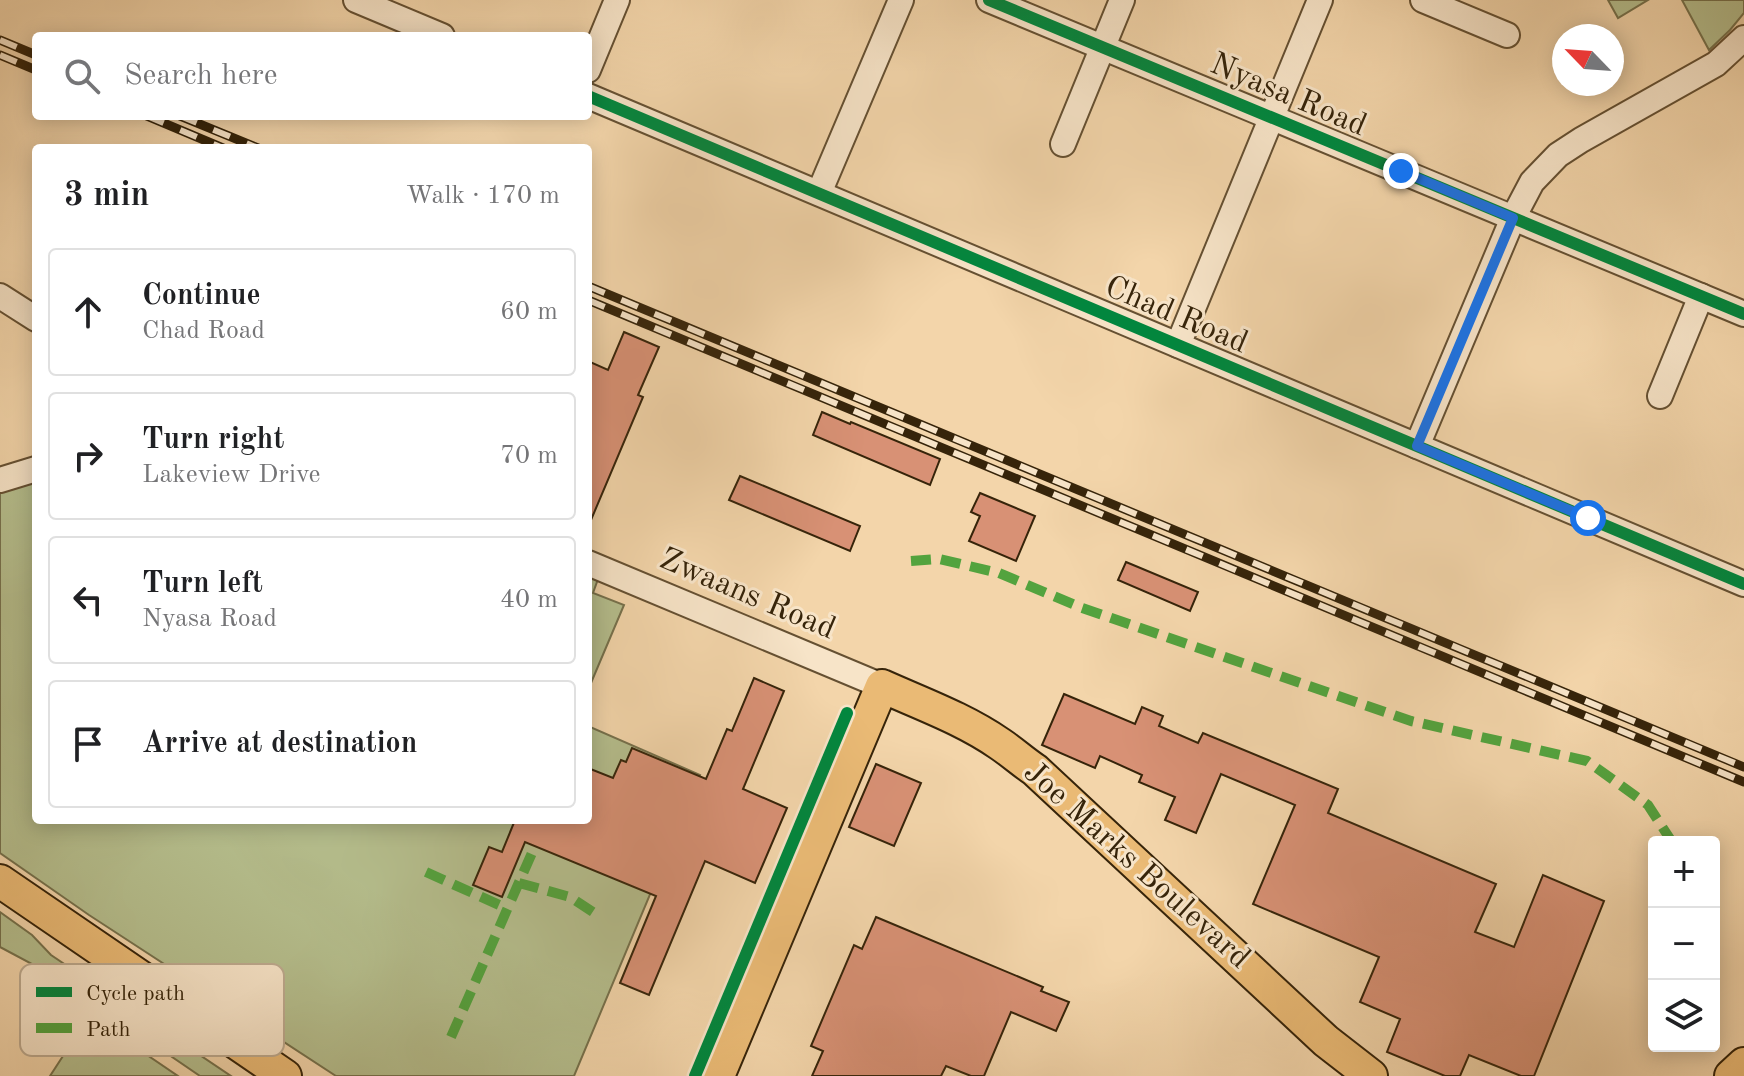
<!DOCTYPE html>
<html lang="en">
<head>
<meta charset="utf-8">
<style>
	:root { --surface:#fff; --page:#f2f2f2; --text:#202124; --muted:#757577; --line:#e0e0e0 }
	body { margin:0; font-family:"Old Standard TT",serif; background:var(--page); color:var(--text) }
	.controls { position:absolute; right:24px; bottom:24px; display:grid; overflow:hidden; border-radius:8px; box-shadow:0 4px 20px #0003 }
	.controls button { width:72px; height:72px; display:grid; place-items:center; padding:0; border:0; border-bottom:2px solid var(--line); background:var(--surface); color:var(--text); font:40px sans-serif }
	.compass { position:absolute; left:1552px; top:24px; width:72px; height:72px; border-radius:50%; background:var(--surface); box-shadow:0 4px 20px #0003; rotate:295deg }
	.stop { position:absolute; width:24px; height:24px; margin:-18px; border:6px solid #1a73e8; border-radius:50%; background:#fff }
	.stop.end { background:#1a73e8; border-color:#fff; box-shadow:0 2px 8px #0008 }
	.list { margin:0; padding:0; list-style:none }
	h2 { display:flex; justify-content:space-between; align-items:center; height:104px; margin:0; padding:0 32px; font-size:34px }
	h2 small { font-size:26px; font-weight:400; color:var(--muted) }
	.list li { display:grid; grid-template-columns:52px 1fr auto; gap:24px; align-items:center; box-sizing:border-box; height:128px; margin:0 16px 16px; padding:0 16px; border:2px solid var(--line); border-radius:8px }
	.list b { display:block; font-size:30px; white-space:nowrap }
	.list p { margin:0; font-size:26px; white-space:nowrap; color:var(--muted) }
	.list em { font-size:26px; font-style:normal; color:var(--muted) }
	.icon { flex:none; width:44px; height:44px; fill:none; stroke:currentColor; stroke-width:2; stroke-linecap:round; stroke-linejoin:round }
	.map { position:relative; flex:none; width:1744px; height:1076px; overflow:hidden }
	.search { position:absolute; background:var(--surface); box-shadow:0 4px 20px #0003; left:32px; top:32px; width:560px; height:88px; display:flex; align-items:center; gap:20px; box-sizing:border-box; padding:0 28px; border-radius:8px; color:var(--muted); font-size:30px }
	.panel { position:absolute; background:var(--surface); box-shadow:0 4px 20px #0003; left:32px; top:144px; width:560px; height:680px; border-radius:8px }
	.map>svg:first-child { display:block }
	.green { fill:#b5be8d; stroke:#76714c; stroke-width:2 }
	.building { fill:#d89175; stroke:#36240a; stroke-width:2 }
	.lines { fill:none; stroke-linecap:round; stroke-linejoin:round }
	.minor-casing { stroke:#655032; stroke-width:28 }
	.major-casing { stroke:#36240a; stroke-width:36 }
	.minor { stroke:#f7e4c8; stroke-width:24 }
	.major { stroke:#eaba75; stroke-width:32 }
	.rail-casing { stroke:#36240a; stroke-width:9 }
	.rail { stroke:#f7e4c8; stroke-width:6; stroke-dasharray:18; stroke-linecap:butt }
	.quiet { stroke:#53a33e; stroke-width:10; stroke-dasharray:20 10; stroke-linecap:butt }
	.cycleway-casing { stroke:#f7e4c8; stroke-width:17 }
	.cycleway { stroke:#00873e; stroke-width:12 }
	.route { stroke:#1a73e8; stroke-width:10 }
	.labels { text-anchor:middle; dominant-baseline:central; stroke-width:6; stroke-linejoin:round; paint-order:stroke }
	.street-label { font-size:32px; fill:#36240a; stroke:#f7e4c8 }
	.key { fill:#f7e4c8; stroke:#bdaa8f; stroke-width:2 }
	.key-label { font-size:22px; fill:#36240a }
</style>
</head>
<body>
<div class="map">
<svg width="1744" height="1076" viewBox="0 0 1744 1076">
	<rect width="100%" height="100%" fill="#f3d5aa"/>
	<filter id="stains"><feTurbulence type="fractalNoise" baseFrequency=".0025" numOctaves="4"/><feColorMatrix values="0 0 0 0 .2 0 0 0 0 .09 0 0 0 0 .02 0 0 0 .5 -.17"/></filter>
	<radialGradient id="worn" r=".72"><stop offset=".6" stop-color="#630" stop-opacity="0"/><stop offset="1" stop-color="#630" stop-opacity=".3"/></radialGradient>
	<g class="green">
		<polygon points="1608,0 1648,0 1618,18"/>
		<polygon points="1682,0 1744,0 1744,13 1730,30 1709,50"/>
		<polygon points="36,481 36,820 588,820 588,726 700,775 574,1076 336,1076 89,915 0,853 0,492"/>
		<polygon points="588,575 598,579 593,593 624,605 588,690"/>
		<polygon points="0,912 32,935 51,955 231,1076 200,1076 49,973 0,947"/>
		<polygon points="89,1016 97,1021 178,1076 50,1076"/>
	</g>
	<g class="building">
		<polygon points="624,332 659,347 638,395 643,397 588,527 588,361 608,370"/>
		<polygon points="822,412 850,424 851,422 940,459 930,485 813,435"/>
		<polygon points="740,476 860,526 850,551 729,500"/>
		<polygon points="980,493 1035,516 1016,561 969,541 980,516 971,512"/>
		<polygon points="1126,562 1198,592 1190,611 1118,580"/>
		<polygon points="754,678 784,691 743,789 787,808 755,883 705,861 649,995 620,983 656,896 525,842 502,897 473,885 489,847 502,852 515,820 588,820 588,768 613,778 621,760 626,762 632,748 706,779 727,729 732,731"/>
		<polygon points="1064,694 1135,724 1142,707 1163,716 1159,726 1198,743 1203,733 1338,789 1328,813 1496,884 1475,932 1514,947 1543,875 1604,901 1534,1076 1521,1076 1469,1055 1460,1076 1445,1076 1387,1052 1400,1019 1360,1002 1379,957 1253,904 1295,805 1221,774 1196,833 1165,820 1175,797 1139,782 1142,775 1100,756 1095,768 1042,745"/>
		<polygon points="876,764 921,783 894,846 849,827"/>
		<polygon points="876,917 1043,987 1041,991 1069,1002 1056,1031 1011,1012 984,1076 971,1076 946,1066 941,1076 812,1076 823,1051 811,1046 854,945 862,949"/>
	</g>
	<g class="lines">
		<g class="minor-casing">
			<g id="minor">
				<polyline points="356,0 442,36"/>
				<polyline points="989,0 1744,314"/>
				<polyline points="1423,0 1507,35"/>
				<polyline points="588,70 617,0"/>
				<polyline points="588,96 1744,584"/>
				<polyline points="1063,144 1122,0"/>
				<polyline points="819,193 901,0"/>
				<polyline points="0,296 36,319"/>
				<polyline points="1178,345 1320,0"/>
				<polyline points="1660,396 1701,296"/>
				<polyline points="1417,446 1513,218 1532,182 1558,155 1581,140 1716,64 1744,38"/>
				<polyline points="0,480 36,469"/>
				<polyline points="588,563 882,686"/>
			</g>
		</g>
		<g class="major-casing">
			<g id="major">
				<polyline points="0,881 285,1076"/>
				<path d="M718,1076l164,-390c40,18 82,33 118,58 12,8 23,18 35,26l291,271 45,35"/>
				<polyline points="1731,1076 1744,1064"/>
			</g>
		</g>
		<use href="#minor" class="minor"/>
		<use href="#major" class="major"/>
		<g class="rail-casing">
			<g id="rail">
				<polyline points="0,40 36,55"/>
				<polyline points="0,55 36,70"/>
				<polyline points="147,116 223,148"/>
				<polyline points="180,116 258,148"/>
				<polyline points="588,286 1744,767"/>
				<polyline points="588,300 1744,782"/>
			</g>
		</g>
		<use href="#rail" class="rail"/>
		<g class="quiet">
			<polyline points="911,561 939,559 999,573 1082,608 1411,721 1587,761 1648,805 1672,842"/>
			<polyline points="426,872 508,909"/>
			<polyline points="519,883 570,897 596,914"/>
			<polyline points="451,1037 535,846"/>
		</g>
		<g class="cycleway-casing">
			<g id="cycleway">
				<polyline points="989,0 1744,314"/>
				<polyline points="588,96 1744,584"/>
				<polyline points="695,1076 847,713"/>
			</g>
		</g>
		<use href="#cycleway" class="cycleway"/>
	</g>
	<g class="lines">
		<polyline class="route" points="1401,171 1513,218 1417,446 1588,518"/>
	</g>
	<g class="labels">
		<g class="street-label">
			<text transform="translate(1288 96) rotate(23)">Nyasa Road</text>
			<text transform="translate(1176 316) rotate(23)">Chad Road</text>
			<text transform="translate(747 595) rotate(23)">Zwaans Road</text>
			<text transform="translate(1136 866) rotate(42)">Joe Marks Boulevard</text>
		</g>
	</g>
	<rect x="20" y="964" width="264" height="92" rx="12" class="key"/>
	<rect x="36" y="987" width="36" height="10" fill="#00873e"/>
	<rect x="36" y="1023" width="36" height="10" fill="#53a33e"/>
	<g class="key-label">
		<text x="86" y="1000">Cycle path</text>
		<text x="86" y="1036">Path</text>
	</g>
	<rect width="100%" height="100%" filter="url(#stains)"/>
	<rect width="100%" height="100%" fill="url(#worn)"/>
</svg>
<div class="controls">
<button>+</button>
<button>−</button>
<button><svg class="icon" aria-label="layers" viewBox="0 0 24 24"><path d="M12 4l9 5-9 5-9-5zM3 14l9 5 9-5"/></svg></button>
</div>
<svg class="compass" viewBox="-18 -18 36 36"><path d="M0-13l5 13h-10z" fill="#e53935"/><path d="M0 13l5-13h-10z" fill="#757577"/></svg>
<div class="stop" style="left:1588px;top:518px"></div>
<div class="stop end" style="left:1401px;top:171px"></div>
<div class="search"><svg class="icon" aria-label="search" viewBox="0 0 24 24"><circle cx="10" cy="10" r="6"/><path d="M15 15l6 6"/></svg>Search here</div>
<section class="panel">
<h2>3 min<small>Walk · 170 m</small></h2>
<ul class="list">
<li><svg class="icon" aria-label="ahead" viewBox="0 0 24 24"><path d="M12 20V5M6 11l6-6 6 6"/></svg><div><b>Continue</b><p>Chad Road</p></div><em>60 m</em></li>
<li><svg class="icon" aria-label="right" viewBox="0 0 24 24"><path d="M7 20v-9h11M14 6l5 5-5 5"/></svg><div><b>Turn right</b><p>Lakeview Drive</p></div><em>70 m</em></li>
<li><svg class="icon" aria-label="left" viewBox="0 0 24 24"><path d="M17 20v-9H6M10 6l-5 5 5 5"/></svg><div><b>Turn left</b><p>Nyasa Road</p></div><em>40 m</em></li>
<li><svg class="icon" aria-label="arrive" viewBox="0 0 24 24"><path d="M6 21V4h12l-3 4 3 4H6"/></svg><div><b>Arrive at destination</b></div></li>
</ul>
</section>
</div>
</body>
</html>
